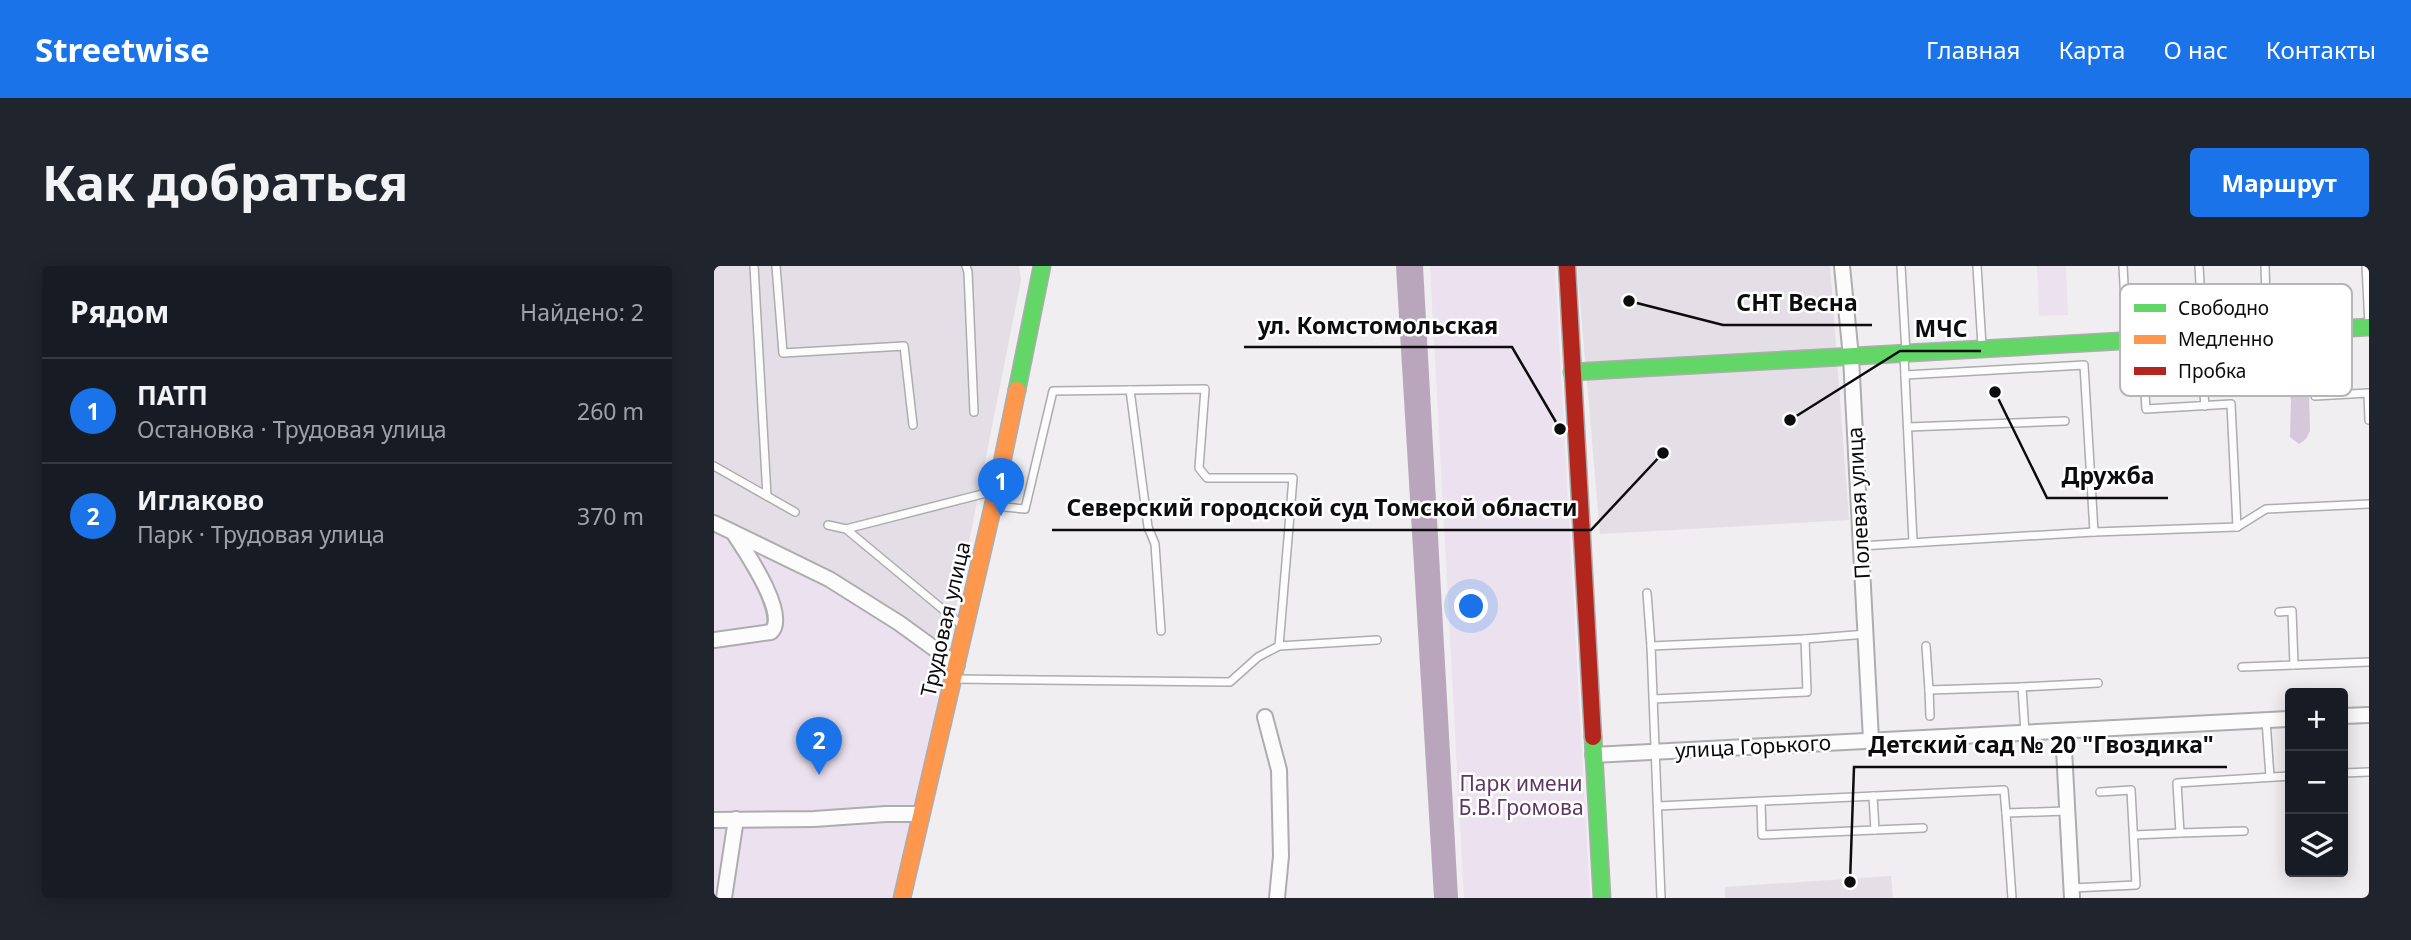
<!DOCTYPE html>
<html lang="ru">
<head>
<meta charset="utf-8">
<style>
	:root { --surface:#171b24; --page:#20242c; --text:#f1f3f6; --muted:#9ea1a6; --line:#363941; --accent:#1a73e8 }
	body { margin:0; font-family:"Noto Sans",sans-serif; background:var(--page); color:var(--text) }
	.controls { position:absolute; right:21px; bottom:21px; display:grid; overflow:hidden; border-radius:7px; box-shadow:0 4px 18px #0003 }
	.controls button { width:63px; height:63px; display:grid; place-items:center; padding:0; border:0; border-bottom:2px solid var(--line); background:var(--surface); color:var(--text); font:35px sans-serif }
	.you { position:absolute; left:758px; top:341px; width:24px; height:24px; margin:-18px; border:5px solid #fff; border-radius:50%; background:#1a73e8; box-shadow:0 0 0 10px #1a73e833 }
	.badge { display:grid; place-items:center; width:46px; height:46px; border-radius:50%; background:var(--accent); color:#fff; font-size:23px; font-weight:700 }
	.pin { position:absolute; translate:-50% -58px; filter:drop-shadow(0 2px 4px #0008) }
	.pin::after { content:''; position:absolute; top:37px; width:24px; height:21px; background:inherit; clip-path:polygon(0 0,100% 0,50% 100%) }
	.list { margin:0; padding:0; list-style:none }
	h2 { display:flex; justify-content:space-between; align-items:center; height:91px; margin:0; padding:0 28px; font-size:30px }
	h2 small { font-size:23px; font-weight:400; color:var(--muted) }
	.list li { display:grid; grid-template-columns:46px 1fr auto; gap:21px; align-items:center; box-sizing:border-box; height:105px; padding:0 28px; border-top:2px solid var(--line) }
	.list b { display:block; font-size:26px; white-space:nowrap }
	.list p { margin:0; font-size:23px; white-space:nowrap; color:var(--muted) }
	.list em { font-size:23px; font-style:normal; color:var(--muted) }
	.icon { flex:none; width:38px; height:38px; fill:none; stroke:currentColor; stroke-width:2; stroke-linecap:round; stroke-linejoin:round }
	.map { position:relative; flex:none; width:1655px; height:632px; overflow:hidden; border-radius:7px }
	header { display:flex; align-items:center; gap:42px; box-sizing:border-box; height:98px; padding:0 35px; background:var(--accent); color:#fff }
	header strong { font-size:33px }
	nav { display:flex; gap:38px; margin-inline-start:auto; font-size:24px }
	.intro { display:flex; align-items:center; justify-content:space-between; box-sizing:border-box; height:168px; padding:0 42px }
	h1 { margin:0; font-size:49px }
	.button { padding:18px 32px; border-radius:7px; background:var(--accent); color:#fff; font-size:24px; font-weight:700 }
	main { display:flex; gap:42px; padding:0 42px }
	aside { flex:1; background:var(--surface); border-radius:7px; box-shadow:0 4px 18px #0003 }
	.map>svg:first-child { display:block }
	.built { fill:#e4dee6 }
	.green { fill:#ece1ef }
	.forest { fill:#d7c7db }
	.water { fill:#b9a6bd }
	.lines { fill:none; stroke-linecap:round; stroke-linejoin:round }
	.lane-casing { stroke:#adacae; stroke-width:10 }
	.street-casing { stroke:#adacae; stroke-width:18 }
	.fast-casing { stroke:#adacae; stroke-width:19 }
	.slow-casing { stroke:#adacae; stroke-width:19 }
	.jam-casing { stroke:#adacae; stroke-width:19 }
	.lane { stroke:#fdfcfd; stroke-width:7 }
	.street { stroke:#fdfcfd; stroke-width:14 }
	.fast { stroke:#63d668; stroke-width:16 }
	.slow { stroke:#ff974d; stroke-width:16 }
	.jam { stroke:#b3261e; stroke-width:16 }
	.labels { text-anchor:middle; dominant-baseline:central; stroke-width:5; stroke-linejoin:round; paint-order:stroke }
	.street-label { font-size:21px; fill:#0c0b0d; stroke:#fff }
	.park-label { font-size:21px; fill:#5c3764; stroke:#fff }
	.key { fill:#fff; stroke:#b6b6b6; stroke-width:2 }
	.key-label { font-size:19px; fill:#0c0b0d }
	.leader { fill:none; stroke:#0c0b0d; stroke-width:2.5 }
	.callout-dot { fill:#0c0b0d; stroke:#fff; stroke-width:2.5 }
	.callout-label { font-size:23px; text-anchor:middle; font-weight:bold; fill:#0c0b0d; stroke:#fff; stroke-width:5; stroke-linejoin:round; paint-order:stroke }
</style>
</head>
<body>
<header>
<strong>Streetwise</strong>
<nav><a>Главная</a><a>Карта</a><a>О нас</a><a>Контакты</a></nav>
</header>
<div class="intro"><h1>Как добраться</h1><a class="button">Маршрут</a></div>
<main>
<aside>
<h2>Рядом<small>Найдено: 2</small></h2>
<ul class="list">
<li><span class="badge">1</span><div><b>ПАТП</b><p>Остановка · Трудовая улица</p></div><em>260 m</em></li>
<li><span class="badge">2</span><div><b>Иглаково</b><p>Парк · Трудовая улица</p></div><em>370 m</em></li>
</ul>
</aside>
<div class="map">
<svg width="1655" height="632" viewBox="0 0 1655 632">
	<rect width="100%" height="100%" fill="#f0eef1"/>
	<g class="built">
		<polygon points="0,0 305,0 307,14 233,387 0,253"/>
		<polygon points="863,0 1116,0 1135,254 886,268"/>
		<polygon points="1177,610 1179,632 1011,632 1011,621"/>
	</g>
	<g class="green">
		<polygon points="716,0 841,0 876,632 750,632"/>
		<polygon points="1323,0 1352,0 1354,49 1325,50"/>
		<polygon points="0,253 233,387 186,632 0,632"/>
	</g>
	<polygon class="forest" points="1576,84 1591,85 1594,90 1596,165 1592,173 1585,178 1576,171 1577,134 1568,108 1565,91"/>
	<polygon class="water" points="682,0 709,0 744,632 720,632"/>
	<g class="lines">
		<g class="lane-casing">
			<g id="lane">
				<polyline points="40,0 53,230"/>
				<polyline points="62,0 69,87 190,80 199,159"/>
				<polyline points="252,0 254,6 260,146"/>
				<polyline points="1187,0 1192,87"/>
				<polyline points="1263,0 1268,80"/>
				<polyline points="1409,0 1413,73"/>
				<polyline points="1485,0 1489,69"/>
				<polyline points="1551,0 1553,66"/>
				<polyline points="1652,0 1655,59"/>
				<polyline points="1597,66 1601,130 1654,127 1655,154"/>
				<polyline points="1190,89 1199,276"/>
				<polyline points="1191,109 1370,99 1380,266 1523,261 1517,138 1432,143 1429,98 1487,95 1491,140"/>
				<polyline points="416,124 434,261 441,278 447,365"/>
				<polyline points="1194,161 1351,155"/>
				<polyline points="0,200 81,246"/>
				<polyline points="279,240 311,243 339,125 491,123 485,202 493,212 579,212 565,380 663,374"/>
				<polyline points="114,259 132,263 280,225"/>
				<polyline points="1523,261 1552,243 1655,238"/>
				<polyline points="132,263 250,361"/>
				<polyline points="1146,280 1380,266"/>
				<polyline points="933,327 937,380"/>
				<polyline points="1091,373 1153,368"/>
				<polyline points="1212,380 1215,424 1308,421 1311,467"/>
				<polyline points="1580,399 1655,396"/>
				<polyline points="1528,401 1580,399 1578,345 1565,346"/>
				<polyline points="239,413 516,416 544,391 565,380"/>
				<polyline points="1308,421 1384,417"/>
				<polyline points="1215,424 1216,450"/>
				<polyline points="939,433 1093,426 1091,373 937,380 947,632"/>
				<polyline points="1552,454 1556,511"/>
				<polyline points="1629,507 1655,506"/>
				<polyline points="1047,536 1048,569 1161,564 1159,530"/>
				<polyline points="944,540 1290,524 1292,547 1352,545"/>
				<polyline points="1292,547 1298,632"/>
				<polyline points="1161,564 1209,562"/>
				<polyline points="1466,567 1530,565"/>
				<polyline points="1420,569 1466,567 1463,517 1576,510"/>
				<polyline points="1358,622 1422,619 1417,524 1386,526"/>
			</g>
		</g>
		<g class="street-casing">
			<g id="street">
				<polyline points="1128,0 1137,91 1157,474"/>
				<polyline points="0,257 115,313 185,357 243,399"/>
				<path d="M0,374l57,-8c18,-17 -25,-80 -36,-97"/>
				<polyline points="1629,450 1655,449"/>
				<polyline points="551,451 565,504 567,590 563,632"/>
				<polyline points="1349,465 1358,632"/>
				<polyline points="879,489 1576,453"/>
				<polyline points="0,554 100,553 172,548 206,548"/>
				<polyline points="10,632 22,553"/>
			</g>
		</g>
		<g class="fast-casing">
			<g id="fast">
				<polyline points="858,106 1655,61"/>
				<polyline points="303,124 328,0"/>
				<polyline points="879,471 888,632"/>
			</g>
		</g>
		<g class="slow-casing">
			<polyline id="slow" points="188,632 279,240 303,124"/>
		</g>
		<g class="jam-casing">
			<polyline id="jam" points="853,0 879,471"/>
		</g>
		<use href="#lane" class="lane"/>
		<use href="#street" class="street"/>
		<use href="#fast" class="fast"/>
		<use href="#slow" class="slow"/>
		<use href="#jam" class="jam"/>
	</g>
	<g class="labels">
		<g class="street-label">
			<text transform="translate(1144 237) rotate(-93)">Полевая улица</text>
			<text transform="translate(231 353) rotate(-77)">Трудовая улица</text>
			<text transform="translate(1039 480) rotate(-3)">улица Горького</text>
		</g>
		<g class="park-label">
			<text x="807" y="517">Парк имени<tspan x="807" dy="24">Б.В.Громова</tspan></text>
		</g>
	</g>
	<rect x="1406" y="18" width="232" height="112" rx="10" class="key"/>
	<rect x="1420" y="38" width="32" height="8" fill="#63d668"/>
	<rect x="1420" y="69" width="32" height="9" fill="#ff974d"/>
	<rect x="1420" y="101" width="32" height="8" fill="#b3261e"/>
	<g class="key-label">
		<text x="1464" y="49">Свободно</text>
		<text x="1464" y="80">Медленно</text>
		<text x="1464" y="112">Пробка</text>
	</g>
	<path class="leader" d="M915 35L1009 59H1158M846 163L798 81H530M1076 154L1186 85H1267M1281 126L1333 232H1454M949 187L877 264H338M1136 616L1140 501H1513"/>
	<g class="callout-dot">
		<circle cx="915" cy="35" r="7"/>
		<circle cx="846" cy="163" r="7"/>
		<circle cx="1076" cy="154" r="7"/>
		<circle cx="1281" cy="126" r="7"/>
		<circle cx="949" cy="187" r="7"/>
		<circle cx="1136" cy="616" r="7"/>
	</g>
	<g class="callout-label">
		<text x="1083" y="45">СНТ Весна</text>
		<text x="664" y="68">ул. Комстомольская</text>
		<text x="1227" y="71">МЧС</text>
		<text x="1394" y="218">Дружба</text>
		<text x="608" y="250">Северский городской суд Томской области</text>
		<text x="1327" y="487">Детский сад № 20 "Гвоздика"</text>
	</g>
</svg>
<div class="controls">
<button>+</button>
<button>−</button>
<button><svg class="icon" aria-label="layers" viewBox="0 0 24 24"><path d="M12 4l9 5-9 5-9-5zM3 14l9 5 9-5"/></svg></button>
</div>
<div class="you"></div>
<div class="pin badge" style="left:287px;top:250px">1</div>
<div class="pin badge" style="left:105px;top:509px">2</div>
</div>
</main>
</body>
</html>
